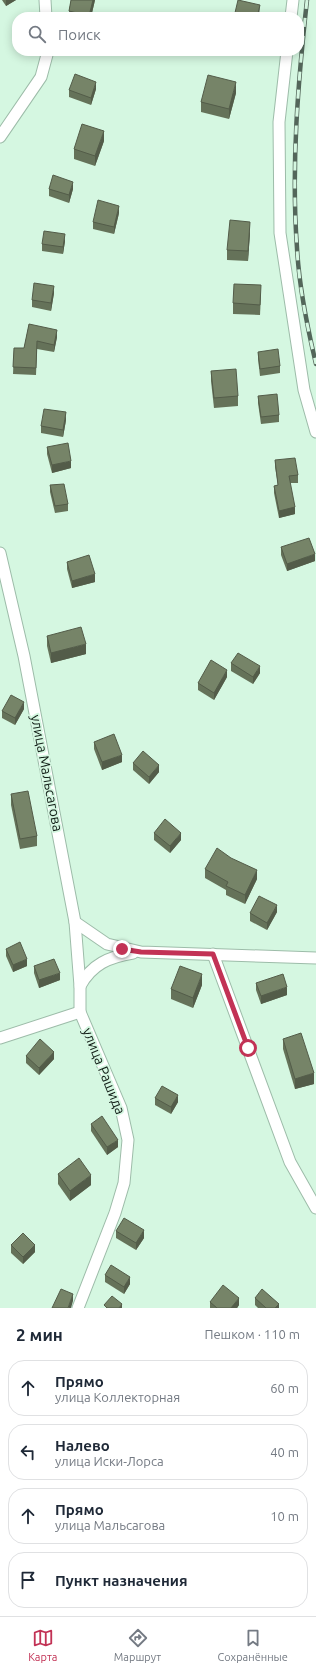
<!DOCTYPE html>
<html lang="ru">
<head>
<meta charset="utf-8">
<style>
	:root { --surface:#fff; --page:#f2f2f3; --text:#1f2937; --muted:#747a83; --line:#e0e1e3; --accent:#c23255 }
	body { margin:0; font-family:Ubuntu,sans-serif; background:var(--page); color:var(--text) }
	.stop { position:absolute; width:12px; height:12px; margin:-9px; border:3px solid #c23255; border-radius:50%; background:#fff }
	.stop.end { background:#c23255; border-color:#fff; box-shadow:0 1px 4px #0008 }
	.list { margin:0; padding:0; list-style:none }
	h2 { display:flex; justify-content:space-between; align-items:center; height:52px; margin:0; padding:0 16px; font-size:17px }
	h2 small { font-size:13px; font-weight:400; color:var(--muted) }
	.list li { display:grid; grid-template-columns:26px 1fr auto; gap:12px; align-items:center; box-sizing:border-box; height:56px; margin:0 8px 8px; padding:0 8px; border:1px solid var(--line); border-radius:16px }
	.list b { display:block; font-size:15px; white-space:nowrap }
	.list p { margin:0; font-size:13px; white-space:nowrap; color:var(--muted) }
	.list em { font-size:13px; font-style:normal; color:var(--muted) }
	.icon { flex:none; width:22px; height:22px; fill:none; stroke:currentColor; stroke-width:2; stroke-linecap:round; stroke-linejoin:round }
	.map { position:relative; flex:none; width:316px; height:1308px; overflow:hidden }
	.search { position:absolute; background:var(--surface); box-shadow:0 2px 10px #0003; left:12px; right:12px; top:12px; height:44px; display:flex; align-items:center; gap:10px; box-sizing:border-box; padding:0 14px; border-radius:16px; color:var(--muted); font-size:15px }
	.sheet { height:308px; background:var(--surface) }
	nav { display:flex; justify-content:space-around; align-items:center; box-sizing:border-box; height:56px; border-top:1px solid var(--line); background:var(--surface); font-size:11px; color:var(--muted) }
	nav a { display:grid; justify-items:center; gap:2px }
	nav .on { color:var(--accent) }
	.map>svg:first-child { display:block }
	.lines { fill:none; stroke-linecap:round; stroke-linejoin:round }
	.minor-casing { stroke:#9dbca9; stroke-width:13 }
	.minor { stroke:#fff; stroke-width:11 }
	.rail-casing { stroke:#53665a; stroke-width:4.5 }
	.rail { stroke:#d5f7e1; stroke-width:3; stroke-dasharray:9; stroke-linecap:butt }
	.wall { fill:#657259 }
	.shaded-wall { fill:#535c49 }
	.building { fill:#768468; stroke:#535c49 }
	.route { stroke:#c23255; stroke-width:5 }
	.labels { text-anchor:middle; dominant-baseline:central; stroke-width:3.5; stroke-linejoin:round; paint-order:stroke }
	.street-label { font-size:14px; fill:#131f18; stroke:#d5f7e1 }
</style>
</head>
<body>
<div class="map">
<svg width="316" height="1308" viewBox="0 0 316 1308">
	<rect width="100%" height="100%" fill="#d5f7e1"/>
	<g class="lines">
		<g class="minor-casing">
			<g id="minor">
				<polyline points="45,0 46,17"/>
				<polyline points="291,17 293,0"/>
				<polyline points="287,51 279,122 280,233 304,390 316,432"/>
				<polyline points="0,137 41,77 48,51"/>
				<polyline points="0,553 24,656 75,922 107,944 141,952 316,958"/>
				<polyline points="75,922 80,986 80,1012 121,1108 128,1140 124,1183 115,1213 78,1308"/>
				<polyline points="213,954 290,1162 316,1208"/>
				<path d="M80,986c12,-22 29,-29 53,-33"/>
				<polyline points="0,1038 80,1012"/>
			</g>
		</g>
		<use href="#minor" class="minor"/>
		<g class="rail-casing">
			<path id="rail" d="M307,0c-9,82 -16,166 -10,248 2,39 10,78 19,116"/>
		</g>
		<use href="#rail" class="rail"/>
	</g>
	<g class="wall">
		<polygon points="2,0 16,0 6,6"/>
		<polygon points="71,0 95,0 91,17 69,17 69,11"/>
		<polygon points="238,51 252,51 251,54"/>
		<polygon points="96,89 91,105 69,97 69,90"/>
		<polygon points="236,93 229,119 201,112 201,102"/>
		<polygon points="104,141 95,166 74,159 74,149"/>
		<polygon points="49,189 73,189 69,203 49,196"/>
		<polygon points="119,213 114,234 93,229 93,222"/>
		<polygon points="250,232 248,261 227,260 227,250"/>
		<polygon points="65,241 63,254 42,251 42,244"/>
		<polygon points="54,293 51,311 32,307 32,300"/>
		<polygon points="261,295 260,315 233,314 233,303"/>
		<polygon points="29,324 57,337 54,352 37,349 36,375 13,374 14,348 24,348"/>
		<polygon points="258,352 280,366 280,373 260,376 258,359"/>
		<polygon points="211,371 238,396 238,406 214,408 211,381"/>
		<polygon points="258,396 279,415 279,422 261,424 258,403"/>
		<polygon points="66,420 63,437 41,433 41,426"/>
		<polygon points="47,447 71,468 52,473 47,454"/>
		<polygon points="275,460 298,475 298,483 290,483 295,514 279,518 274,493 274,486 278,485 275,467"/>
		<polygon points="50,485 68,504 68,511 55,513 50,492"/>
		<polygon points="281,547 315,561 287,571 281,555"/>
		<polygon points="67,562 95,582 72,588 67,569"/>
		<polygon points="47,636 86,654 51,663 47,646"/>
		<polygon points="231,663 260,673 253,684 231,671"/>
		<polygon points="227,677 214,700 198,690 198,683"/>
		<polygon points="24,709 15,725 2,718 2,711"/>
		<polygon points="94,742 122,762 102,770 94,749"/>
		<polygon points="133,763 159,772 149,784 133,770"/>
		<polygon points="11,794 37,836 37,846 20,849 11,805"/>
		<polygon points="154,833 181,840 170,853 154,840"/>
		<polygon points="205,869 257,879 245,904 226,895 226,890 205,878"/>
		<polygon points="277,912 267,930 250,921 250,913"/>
		<polygon points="6,949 27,966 13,972 6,956"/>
		<polygon points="34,966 60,980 39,988 34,973"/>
		<polygon points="256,983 287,995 261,1004 256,990"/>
		<polygon points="202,985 193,1008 171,999 171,989"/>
		<polygon points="283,1039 314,1084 295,1089 283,1049"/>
		<polygon points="26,1056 54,1059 39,1075 26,1063"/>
		<polygon points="155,1098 178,1102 171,1114 155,1105"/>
		<polygon points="91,1124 118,1147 107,1155 91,1131"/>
		<polygon points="58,1174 91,1185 70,1201 58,1184"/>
		<polygon points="116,1231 144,1238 136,1250 116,1238"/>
		<polygon points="11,1245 35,1252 23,1264 11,1253"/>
		<polygon points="105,1275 130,1284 124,1294 105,1282"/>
		<polygon points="255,1298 279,1308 258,1308 255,1305"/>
		<polygon points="210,1302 239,1305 237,1308 210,1308"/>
	</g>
	<g class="shaded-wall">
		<polygon points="6,0 16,0 6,6"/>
		<polygon points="93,0 95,0 91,17 89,17"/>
		<polygon points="260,5 259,17 257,17"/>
		<polygon points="96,82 96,89 91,105 91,98"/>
		<polygon points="236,82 236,93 229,119 229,109"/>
		<polygon points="104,131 104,141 95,166 95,156"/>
		<polygon points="73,182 73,189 69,203 69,195"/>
		<polygon points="119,206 119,213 114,234 114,227"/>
		<polygon points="250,222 250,232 248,261 248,251"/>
		<polygon points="65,234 65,241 63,254 63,247"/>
		<polygon points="54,286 54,293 51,311 51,303"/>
		<polygon points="57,330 57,337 54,352 54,345"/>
		<polygon points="66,412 66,420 63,437 63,430"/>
		<polygon points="71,461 71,468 52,473 52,465"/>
		<polygon points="295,507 295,514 279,518 279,511"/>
		<polygon points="315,554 315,561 287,571 287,564"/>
		<polygon points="95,574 95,582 72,588 72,581"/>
		<polygon points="86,644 86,654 51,663 51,653"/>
		<polygon points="260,666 260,673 253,684 253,677"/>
		<polygon points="227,670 227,677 214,700 214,693"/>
		<polygon points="24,702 24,709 15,725 15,718"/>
		<polygon points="122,755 122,762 102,770 102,762"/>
		<polygon points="159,765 159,772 149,784 149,777"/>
		<polygon points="181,833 181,840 170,853 170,846"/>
		<polygon points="257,870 257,879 245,904 245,895"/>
		<polygon points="277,905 277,912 267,930 267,923"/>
		<polygon points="27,959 27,966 13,972 13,965"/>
		<polygon points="60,973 60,980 39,988 39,980"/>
		<polygon points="202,974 202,985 193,1008 193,998"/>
		<polygon points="287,987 287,995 261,1004 261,996"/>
		<polygon points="54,1052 54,1059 39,1075 39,1068"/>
		<polygon points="314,1073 314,1084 295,1089 295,1079"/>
		<polygon points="178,1095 178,1102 171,1114 171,1107"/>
		<polygon points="118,1140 118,1147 107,1155 107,1147"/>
		<polygon points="91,1175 91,1185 70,1201 70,1191"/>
		<polygon points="144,1230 144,1238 136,1250 136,1243"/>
		<polygon points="35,1245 35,1252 23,1264 23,1257"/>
		<polygon points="130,1277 130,1284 124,1294 124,1287"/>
		<polygon points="73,1294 73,1301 71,1308 68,1308"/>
		<polygon points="239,1298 239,1305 237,1308 231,1308"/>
		<polygon points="122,1304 122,1308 119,1308"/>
		<polygon points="279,1304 279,1308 275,1308"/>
	</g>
	<g class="building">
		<polygon points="71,0 93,0 89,16 69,11"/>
		<polygon points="238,0 260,5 257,17 234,17"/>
		<polygon points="75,74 96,82 91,98 69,90"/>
		<polygon points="208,75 236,82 229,109 201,102"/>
		<polygon points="82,124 104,131 95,156 74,149"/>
		<polygon points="53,175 73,182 69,195 49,189"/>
		<polygon points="98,200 119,206 114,227 93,222"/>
		<polygon points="230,220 250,222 248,251 227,250"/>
		<polygon points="44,231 65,234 63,247 42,244"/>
		<polygon points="34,283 54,286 51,303 32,300"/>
		<polygon points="234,284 261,285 260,305 233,303"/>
		<polygon points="29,324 57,330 54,345 37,341 36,368 13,367 14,348 24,348"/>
		<polygon points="278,349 280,366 260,369 258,352"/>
		<polygon points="236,369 238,396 214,398 211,371"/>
		<polygon points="277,394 279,415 261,417 258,396"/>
		<polygon points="44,409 66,412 63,430 41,426"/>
		<polygon points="68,443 71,461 52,465 47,447"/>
		<polygon points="295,458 298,475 289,476 295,507 279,511 274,486 278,485 275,460"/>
		<polygon points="64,484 68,504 55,506 50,485"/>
		<polygon points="309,538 315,554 287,564 281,547"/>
		<polygon points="89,555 95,574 72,581 67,562"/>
		<polygon points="81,627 86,644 51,653 47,636"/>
		<polygon points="238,653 260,666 253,677 231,663"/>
		<polygon points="211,660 227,670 214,693 198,683"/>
		<polygon points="11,695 24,702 15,718 2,711"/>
		<polygon points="114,734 122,755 102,762 94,742"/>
		<polygon points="143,751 159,765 149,777 133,763"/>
		<polygon points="28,791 37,836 20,839 11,794"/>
		<polygon points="165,819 181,833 170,846 154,833"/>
		<polygon points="217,848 231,858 257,870 245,895 226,886 228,882 205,869"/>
		<polygon points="259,896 277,905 267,923 250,913"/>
		<polygon points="20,942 27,959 13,965 6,949"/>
		<polygon points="54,959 60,973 39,980 34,966"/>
		<polygon points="180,966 202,974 193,998 171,989"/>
		<polygon points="283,974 287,987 261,996 256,983"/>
		<polygon points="301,1033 314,1073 295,1079 283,1039"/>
		<polygon points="40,1039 54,1052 39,1068 26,1056"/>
		<polygon points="162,1086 178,1095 171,1107 155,1098"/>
		<polygon points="102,1116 118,1140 107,1147 91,1124"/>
		<polygon points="79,1158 91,1175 70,1191 58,1174"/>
		<polygon points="124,1218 144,1230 136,1243 116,1231"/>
		<polygon points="23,1233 35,1245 23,1257 11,1245"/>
		<polygon points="111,1265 130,1277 124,1287 105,1275"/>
		<polygon points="223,1285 239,1298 231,1308 217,1308 210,1302"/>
		<polygon points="61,1289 73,1294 68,1308 52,1308"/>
		<polygon points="262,1289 279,1304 275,1308 266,1308 255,1298"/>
		<polygon points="112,1296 122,1304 119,1308 107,1308 104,1305"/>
	</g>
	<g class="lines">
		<polyline class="route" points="122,949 141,952 213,954 248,1048"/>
	</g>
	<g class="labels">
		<g class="street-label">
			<text transform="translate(47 773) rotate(79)">улица Мальсагова</text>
			<text transform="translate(104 1071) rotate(68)">улица Рашида</text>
		</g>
	</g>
</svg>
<div class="stop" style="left:248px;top:1048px"></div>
<div class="stop end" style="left:122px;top:949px"></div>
<div class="search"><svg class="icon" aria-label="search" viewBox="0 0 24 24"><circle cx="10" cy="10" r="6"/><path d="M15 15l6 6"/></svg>Поиск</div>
</div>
<section class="sheet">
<h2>2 мин<small>Пешком · 110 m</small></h2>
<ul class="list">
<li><svg class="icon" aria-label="ahead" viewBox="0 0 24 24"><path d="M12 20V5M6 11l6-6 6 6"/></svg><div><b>Прямо</b><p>улица Коллекторная</p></div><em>60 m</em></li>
<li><svg class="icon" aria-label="left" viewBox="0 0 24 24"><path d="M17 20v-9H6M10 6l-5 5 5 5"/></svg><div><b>Налево</b><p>улица Иски-Лорса</p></div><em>40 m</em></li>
<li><svg class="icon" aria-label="ahead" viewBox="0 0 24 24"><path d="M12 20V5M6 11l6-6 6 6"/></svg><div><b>Прямо</b><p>улица Мальсагова</p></div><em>10 m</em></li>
<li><svg class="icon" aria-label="arrive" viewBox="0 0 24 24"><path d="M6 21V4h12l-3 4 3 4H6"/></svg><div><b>Пункт назначения</b></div></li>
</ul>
</section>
<nav>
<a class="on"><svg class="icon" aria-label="map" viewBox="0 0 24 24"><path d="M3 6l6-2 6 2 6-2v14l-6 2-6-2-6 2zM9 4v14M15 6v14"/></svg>Карта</a>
<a><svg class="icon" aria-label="directions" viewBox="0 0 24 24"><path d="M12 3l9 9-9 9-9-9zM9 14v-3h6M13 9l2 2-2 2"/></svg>Маршрут</a>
<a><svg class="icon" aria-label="saved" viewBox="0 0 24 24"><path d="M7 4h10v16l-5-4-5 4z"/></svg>Сохранённые</a>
</nav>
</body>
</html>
